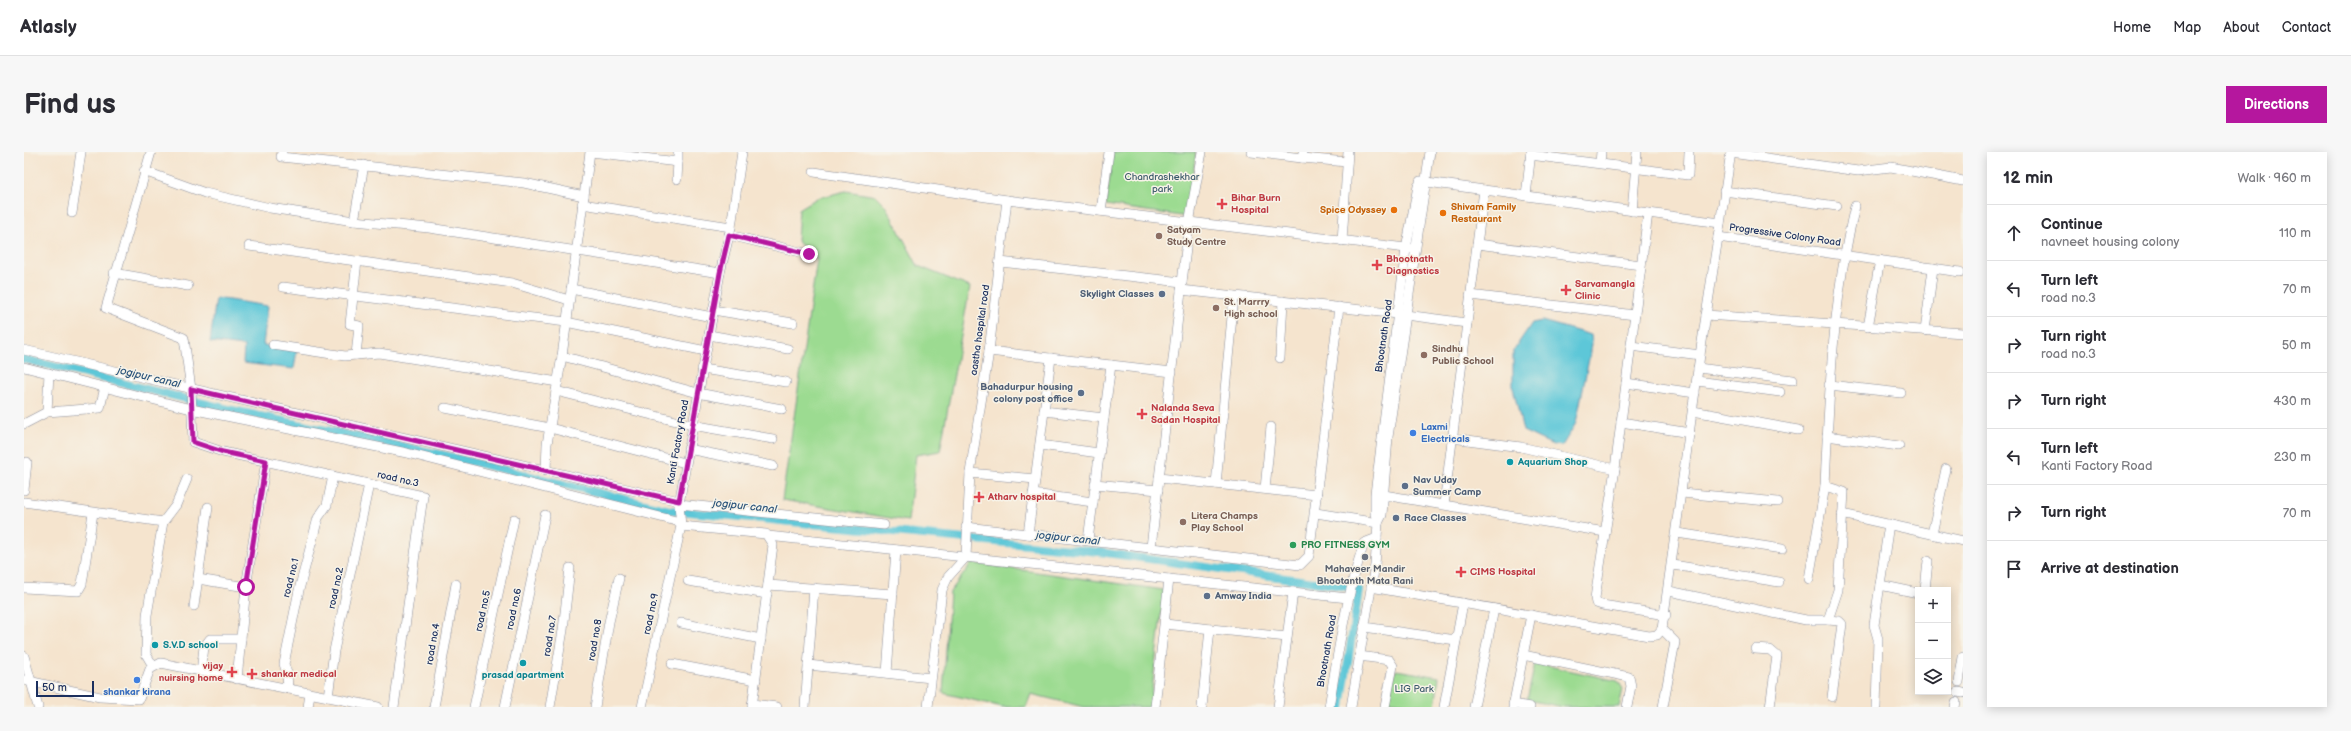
<!DOCTYPE html>
<html lang="en">
<head>
<meta charset="utf-8">
<style>
	:root { --surface:#fff; --page:#f7f7f7; --text:#2b2b33; --muted:#7c7c81; --line:#e1e1e2; --accent:#b5179e }
	body { margin:0; font-family:"Balsamiq Sans",sans-serif; background:var(--page); color:var(--text) }
	.controls { position:absolute; right:12px; bottom:12px; display:grid; overflow:hidden; border-radius:0px; box-shadow:0 2px 10px #0003 }
	.controls button { width:36px; height:36px; display:grid; place-items:center; padding:0; border:0; border-bottom:1px solid var(--line); background:var(--surface); color:var(--text); font:20px sans-serif }
	.scale { position:absolute; left:12px; bottom:10px; width:58px; box-sizing:border-box; padding-left:4px; border:2px solid #1b2f5e; border-top:0; font-size:11px; line-height:14px; white-space:nowrap; color:#1b2f5e; -webkit-text-stroke:3px #f7f3e8; paint-order:stroke }
	.stop { position:absolute; width:12px; height:12px; margin:-9px; border:3px solid #b5179e; border-radius:50%; background:#fff }
	.stop.end { background:#b5179e; border-color:#fff; box-shadow:0 1px 4px #0008 }
	.list { margin:0; padding:0; list-style:none }
	h2 { display:flex; justify-content:space-between; align-items:center; height:52px; margin:0; padding:0 16px; font-size:17px }
	h2 small { font-size:13px; font-weight:400; color:var(--muted) }
	.list li { display:grid; grid-template-columns:26px 1fr auto; gap:12px; align-items:center; box-sizing:border-box; height:56px; padding:0 16px; border-top:1px solid var(--line) }
	.list b { display:block; font-size:15px; white-space:nowrap }
	.list p { margin:0; font-size:13px; white-space:nowrap; color:var(--muted) }
	.list em { font-size:13px; font-style:normal; color:var(--muted) }
	.icon { flex:none; width:22px; height:22px; fill:none; stroke:currentColor; stroke-width:2; stroke-linecap:round; stroke-linejoin:round }
	.map { position:relative; flex:none; width:1939px; height:555px; overflow:hidden; border-radius:0px }
	header { display:flex; align-items:center; gap:24px; box-sizing:border-box; height:56px; padding:0 20px; background:var(--surface); border-bottom:1px solid var(--line) }
	header strong { font-size:19px }
	nav { display:flex; gap:22px; margin-inline-start:auto; font-size:14px }
	.intro { display:flex; align-items:center; justify-content:space-between; box-sizing:border-box; height:96px; padding:0 24px }
	h1 { margin:0; font-size:28px }
	.button { padding:10px 18px; border-radius:0px; background:var(--accent); color:#fff; font-size:14px; font-weight:700 }
	main { display:flex; gap:24px; padding:0 24px }
	aside { flex:1; background:var(--surface); border-radius:0px; box-shadow:0 2px 10px #0003 }
	.map>svg:first-child { display:block }
	.green { fill:#9cdb91; stroke:#5c8578 }
	.water { fill:#5dc7d8; stroke:#3c7b9b }
	.lines { fill:none; stroke-linecap:round; stroke-linejoin:round }
	.canal { stroke:#5dc7d8; stroke-width:8 }
	.minor-casing { stroke:#888a96; stroke-width:10 }
	.minor { stroke:#fff; stroke-width:9 }
	.route { stroke:#b5179e; stroke-width:5 }
	.health-dot { fill:#e0444e; stroke:#f7f3e8; stroke-width:1.5 }
	.food-dot { fill:#e8710a; stroke:#f7f3e8; stroke-width:1.5 }
	.education-dot { fill:#8d6e63; stroke:#f7f3e8; stroke-width:1.5 }
	.service-dot { fill:#5c6f8a; stroke:#f7f3e8; stroke-width:1.5 }
	.shop-dot { fill:#3f7fe0; stroke:#f7f3e8; stroke-width:1.5 }
	.culture-dot { fill:#0f9aa8; stroke:#f7f3e8; stroke-width:1.5 }
	.leisure-dot { fill:#2e9e5b; stroke:#f7f3e8; stroke-width:1.5 }
	.worship-dot { fill:#6b7280; stroke:#f7f3e8; stroke-width:1.5 }
	.labels { text-anchor:middle; dominant-baseline:central; stroke-width:3; stroke-linejoin:round; paint-order:stroke }
	.park-label { font-size:10px; fill:#3b5a6b; stroke:#f7f3e8 }
	.health-label { font-size:10px; font-weight:bold; fill:#be3a42; stroke:#f7f3e8; text-anchor:start }
	.food-label { font-size:10px; font-weight:bold; fill:#c56008; stroke:#f7f3e8; text-anchor:start }
	.education-label { font-size:10px; font-weight:bold; fill:#785e54; stroke:#f7f3e8; text-anchor:start }
	.street-label { font-size:10px; fill:#1b2f5e; stroke:#f7f3e8 }
	.service-label { font-size:10px; font-weight:bold; fill:#4e5e75; stroke:#f7f3e8; text-anchor:start }
	.shop-label { font-size:10px; font-weight:bold; fill:#366cbe; stroke:#f7f3e8; text-anchor:start }
	.culture-label { font-size:10px; font-weight:bold; fill:#0d838f; stroke:#f7f3e8; text-anchor:start }
	.leisure-label { font-size:10px; font-weight:bold; fill:#27864d; stroke:#f7f3e8; text-anchor:start }
	.worship-label { font-size:10px; font-weight:bold; fill:#5b616d; stroke:#f7f3e8 }
	.water-label { font-size:11px; font-style:italic; fill:#2c557c; stroke:#f7f3e8 }
</style>
</head>
<body>
<header>
<strong>Atlasly</strong>
<nav><a>Home</a><a>Map</a><a>About</a><a>Contact</a></nav>
</header>
<div class="intro"><h1>Find us</h1><a class="button">Directions</a></div>
<main>
<div class="map">
<svg width="1939" height="555" viewBox="0 0 1939 555">
	<rect width="100%" height="100%" fill="#f7f3e8"/>
	<filter id="ink" filterUnits="userSpaceOnUse"><feTurbulence type="fractalNoise" baseFrequency=".025" numOctaves="2"/><feDisplacementMap in="SourceGraphic" scale="8" xChannelSelector="R" yChannelSelector="G"/><feConvolveMatrix kernelMatrix="1 2 1 2 8 2 1 2 1" color-interpolation-filters="sRGB"/></filter>
	<filter id="wash" filterUnits="userSpaceOnUse"><feTurbulence type="fractalNoise" baseFrequency=".012" numOctaves="4" result="noise"/><feDisplacementMap in="SourceGraphic" scale="16" xChannelSelector="R" yChannelSelector="G"/><feGaussianBlur stdDeviation="0.9" result="paint"/><feColorMatrix in="noise" values="0 0 0 0 0 0 0 0 0 0 0 0 0 0 0 0 0 1.4 0 .05"/><feComposite in="paint" operator="in"/></filter>
	<g filter="url(#wash)">
		<rect width="100%" height="100%" fill="#f5e4ce"/>
		<g class="green">
			<polygon points="1089,0 1172,0 1164,65 1082,53"/>
			<polygon points="822,39 852,44 861,53 894,114 946,135 916,299 892,303 884,369 758,348 793,107 773,89 775,57 793,46"/>
			<polygon points="948,411 1140,438 1126,555 1060,555 1007,542 1002,555 979,555 919,541 926,440"/>
			<polygon points="1511,511 1594,529 1599,537 1595,555 1540,555 1503,548"/>
			<polygon points="1372,518 1415,525 1411,555 1364,549"/>
		</g>
		<g class="water">
			<polygon points="192,146 244,154 239,193 273,198 270,217 219,211 220,194 186,190"/>
			<polygon points="1518,169 1567,183 1568,192 1552,271 1538,294 1529,293 1499,279 1489,235 1489,199 1508,171"/>
		</g>
		<g class="lines">
			<polyline class="canal" points="0,207 208,258 420,303 645,358 1075,400 1332,436 1335,438 1317,555"/>
		</g>
	</g>
	<g filter="url(#ink)">
		<g class="lines">
			<g class="minor-casing">
				<g id="minor">
					<polyline points="127,0 82,156 160,186 167,237 169,290 199,300 399,344 370,555"/>
					<polyline points="258,0 257,5 500,31 560,44"/>
					<polyline points="567,0 654,10 654,0"/>
					<polyline points="718,0 707,75 696,121 655,352 657,374 742,382 749,393 728,555"/>
					<polyline points="1227,0 1278,6 1279,0"/>
					<polyline points="1707,1 1834,19 1867,15 1939,29"/>
					<polyline points="1506,3 1664,23 1665,0"/>
					<polyline points="1278,6 1323,10"/>
					<polyline points="1576,11 1577,0"/>
					<polyline points="120,19 181,41 246,56 330,69 405,76 696,121"/>
					<polyline points="790,20 983,48 1390,97"/>
					<polyline points="653,27 654,10"/>
					<polyline points="1396,29 1696,71"/>
					<polyline points="1700,39 1813,54"/>
					<polyline points="1502,44 1507,0"/>
					<polyline points="558,52 707,75"/>
					<polyline points="1077,59 1085,0"/>
					<polyline points="1608,59 1613,0"/>
					<polyline points="48,61 57,0"/>
					<polyline points="1624,61 1591,317 1571,446 1572,451 1578,453 1642,463"/>
					<polyline points="330,69 340,13"/>
					<polyline points="705,83 785,102"/>
					<polyline points="1694,85 1936,120"/>
					<polyline points="1318,89 1324,0"/>
					<polyline points="1453,92 1617,113"/>
					<polyline points="225,94 488,131 545,148"/>
					<polyline points="976,110 1158,130"/>
					<polyline points="90,121 164,134"/>
					<polyline points="259,135 542,170 682,199"/>
					<polyline points="547,137 688,165"/>
					<polyline points="1157,138 1374,162 1443,171"/>
					<polyline points="1446,143 1611,163"/>
					<polyline points="689,158 769,171"/>
					<polyline points="1682,163 1939,181"/>
					<polyline points="1844,175 1856,108"/>
					<polyline points="1901,179 1909,116"/>
					<polyline points="685,183 764,197"/>
					<polyline points="249,193 321,204 355,201 534,230"/>
					<polyline points="1607,194 1676,203"/>
					<polyline points="0,198 655,349"/>
					<polyline points="965,199 1148,220"/>
					<polyline points="332,203 335,174 326,172 333,109"/>
					<polyline points="538,204 674,241 758,257"/>
					<polyline points="1256,206 1259,149"/>
					<polyline points="0,215 167,257 383,301 656,370"/>
					<polyline points="1674,216 1769,228"/>
					<polyline points="678,217 762,230"/>
					<polyline points="1673,229 1756,240"/>
					<polyline points="1602,231 1671,241"/>
					<polyline points="1805,233 1877,241"/>
					<polyline points="532,239 668,273 749,287"/>
					<polyline points="421,256 526,276 661,311"/>
					<polyline points="1020,259 1080,266"/>
					<polyline points="1669,259 1774,278"/>
					<polyline points="23,260 76,256 81,235"/>
					<polyline points="1597,270 1666,281"/>
					<polyline points="0,272 23,260 25,221"/>
					<polyline points="1803,284 1875,294"/>
					<polyline points="1428,286 1497,295 1591,317"/>
					<polyline points="1016,293 1075,301"/>
					<polyline points="664,297 749,314"/>
					<polyline points="522,319 523,292 538,204 566,0"/>
					<polyline points="946,321 1011,327"/>
					<polyline points="1135,326 1293,343"/>
					<polyline points="1071,332 1134,338"/>
					<polyline points="1192,332 1210,144"/>
					<polyline points="1241,337 1247,275"/>
					<polyline points="0,338 3,310"/>
					<polyline points="1658,341 1754,350"/>
					<polyline points="1009,342 1069,350"/>
					<polyline points="1354,342 1581,380"/>
					<polyline points="0,350 139,370 123,463 122,502 129,514"/>
					<polyline points="655,352 860,373"/>
					<polyline points="1420,352 1460,38"/>
					<polyline points="1292,361 1354,371"/>
					<polyline points="1818,362 1939,389"/>
					<polyline points="139,370 152,353 163,327"/>
					<polyline points="1354,371 1351,362 1351,342 1382,97 1394,34"/>
					<polyline points="942,375 1276,413 1285,404 1315,155"/>
					<polyline points="1653,381 1758,397"/>
					<polyline points="1004,382 1027,206"/>
					<polyline points="1908,382 1922,317"/>
					<polyline points="744,384 1324,446"/>
					<polyline points="1064,388 1087,213"/>
					<polyline points="1127,395 1165,71 1178,0"/>
					<polyline points="1649,413 1755,430"/>
					<polyline points="174,427 222,435"/>
					<polyline points="1785,427 1801,334"/>
					<polyline points="664,429 743,442"/>
					<polyline points="744,433 869,442"/>
					<polyline points="1856,433 1894,441"/>
					<polyline points="1347,435 1625,484 1633,483 1638,477 1676,203 1707,0"/>
					<polyline points="0,436 54,439 58,432 69,361"/>
					<polyline points="1901,438 1904,409"/>
					<path d="M1645,439l137,29h22l10,-30 6,-98 -19,-6c4,-94 8,-188 30,-280"/>
					<polyline points="170,454 184,355"/>
					<polyline points="1804,468 1815,469 1818,472 1808,545"/>
					<polyline points="657,471 737,487"/>
					<polyline points="1141,472 1263,485"/>
					<polyline points="1340,475 1432,488"/>
					<polyline points="1638,477 1651,490 1639,555"/>
					<polyline points="1731,497 1746,498 1753,504 1746,555"/>
					<polyline points="1499,503 1605,525 1607,534 1603,555"/>
					<polyline points="0,504 14,555"/>
					<polyline points="1335,504 1365,508 1369,514 1361,555"/>
					<polyline points="648,512 732,528"/>
					<polyline points="784,513 907,526"/>
					<polyline points="177,520 180,495 186,487 217,487"/>
					<polyline points="863,521 872,398"/>
					<polyline points="213,527 222,435 242,309"/>
					<polyline points="0,528 76,545 115,547 126,517 137,511 354,555"/>
					<polyline points="1935,530 1939,505"/>
					<polyline points="264,537 263,521 260,512 275,438 294,366 303,353 309,324"/>
					<polyline points="1934,540 1939,541"/>
					<polyline points="304,545 310,499 345,332"/>
					<polyline points="728,552 753,555"/>
					<polyline points="1489,552 1506,555"/>
					<polyline points="284,555 286,542"/>
					<polyline points="410,555 432,432"/>
					<polyline points="450,555 490,367"/>
					<polyline points="481,555 521,363"/>
					<polyline points="526,555 539,478 546,416"/>
					<polyline points="571,555 585,470 595,426"/>
					<polyline points="618,555 657,374"/>
					<polyline points="781,555 790,436"/>
					<polyline points="904,555 918,438 924,425 942,405 946,321 965,199 983,48"/>
					<polyline points="1131,555 1145,427"/>
					<polyline points="1178,555 1186,477"/>
					<polyline points="1254,555 1269,440"/>
					<path d="M1305,555c9,-55 17,-110 35,-164l13,-5"/>
					<polyline points="1327,555 1351,413 1354,371 1358,363 1364,285 1406,0"/>
					<polyline points="1420,555 1439,451"/>
					<polyline points="1450,555 1470,457"/>
					<polyline points="1489,555 1507,463"/>
					<polyline points="1852,555 1854,487 1850,473 1865,372"/>
					<polyline points="1931,555 1932,550"/>
				</g>
			</g>
			<use href="#minor" class="minor"/>
		</g>
	</g>
	<g class="lines" filter="url(#ink)">
		<polyline class="route" points="222,435 242,309 199,300 169,290 167,237 655,349 696,121 705,83 785,102"/>
	</g>
	<g class="health-dot">
		<path d="M1196 46h4v4h4v4h-4v4h-4v-4h-4v-4h4z"/>
		<path d="M1351 107h4v4h4v4h-4v4h-4v-4h-4v-4h4z"/>
		<path d="M1540 132h4v4h4v4h-4v4h-4v-4h-4v-4h4z"/>
		<path d="M1116 256h4v4h4v4h-4v4h-4v-4h-4v-4h4z"/>
		<path d="M953 339h4v4h4v4h-4v4h-4v-4h-4v-4h4z"/>
		<path d="M1435 414h4v4h4v4h-4v4h-4v-4h-4v-4h4z"/>
		<path d="M206 514h4v4h4v4h-4v4h-4v-4h-4v-4h4z"/>
		<path d="M226 516h4v4h4v4h-4v4h-4v-4h-4v-4h4z"/>
	</g>
	<g class="food-dot">
		<circle cx="1370" cy="58" r="4"/>
		<circle cx="1419" cy="61" r="4"/>
	</g>
	<g class="education-dot">
		<circle cx="1135" cy="84" r="4"/>
		<circle cx="1192" cy="156" r="4"/>
		<circle cx="1400" cy="203" r="4"/>
		<circle cx="1159" cy="370" r="4"/>
	</g>
	<g class="service-dot">
		<circle cx="1138" cy="142" r="4"/>
		<circle cx="1057" cy="241" r="4"/>
		<circle cx="1381" cy="334" r="4"/>
		<circle cx="1372" cy="366" r="4"/>
		<circle cx="1183" cy="444" r="4"/>
	</g>
	<g class="shop-dot">
		<circle cx="1389" cy="281" r="4"/>
		<circle cx="113" cy="528" r="4"/>
	</g>
	<g class="culture-dot">
		<circle cx="1486" cy="310" r="4"/>
		<circle cx="131" cy="493" r="4"/>
		<circle cx="499" cy="511" r="4"/>
	</g>
	<circle class="leisure-dot" cx="1269" cy="393" r="4"/>
	<circle class="worship-dot" cx="1341" cy="405" r="4"/>
	<g class="labels">
		<g class="park-label">
			<text x="1138" y="25">Chandrashekhar<tspan x="1138" dy="12">park</tspan></text>
			<text x="1390" y="537">LIG Park</text>
		</g>
		<g class="health-label">
			<text x="1207" y="46">Bihar Burn<tspan x="1207" dy="12">Hospital</tspan></text>
			<text x="1362" y="107">Bhootnath<tspan x="1362" dy="12">Diagnostics</tspan></text>
			<text x="1551" y="132">Sarvamangla<tspan x="1551" dy="12">Clinic</tspan></text>
			<text x="1127" y="256">Nalanda Seva<tspan x="1127" dy="12">Sadan Hospital</tspan></text>
			<text x="964" y="345">Atharv hospital</text>
			<text x="1446" y="420">CIMS Hospital</text>
			<text x="199" y="514" text-anchor="end">vijay<tspan x="199" dy="12">nuirsing home</tspan></text>
			<text x="237" y="522">shankar medical</text>
		</g>
		<g class="food-label">
			<text x="1427" y="55">Shivam Family<tspan x="1427" dy="12">Restaurant</tspan></text>
			<text x="1362" y="58" text-anchor="end">Spice Odyssey</text>
		</g>
		<g class="education-label">
			<text x="1143" y="78">Satyam<tspan x="1143" dy="12">Study Centre</tspan></text>
			<text x="1200" y="150">St. Marrry<tspan x="1200" dy="12">High school</tspan></text>
			<text x="1408" y="197">Sindhu<tspan x="1408" dy="12">Public School</tspan></text>
			<text x="1167" y="364">Litera Champs<tspan x="1167" dy="12">Play School</tspan></text>
		</g>
		<g class="street-label">
			<text transform="translate(1761 83) rotate(8)">Progressive Colony Road</text>
			<text transform="translate(956 178) rotate(-82)">aastha hospital road</text>
			<text transform="translate(1360 184) rotate(-82)">Bhootnath Road</text>
			<text transform="translate(654 290) rotate(-80)">Kanti Factory Road</text>
			<text transform="translate(374 327) rotate(13)">road no.3</text>
			<text transform="translate(267 426) rotate(-76)">road no.1</text>
			<text transform="translate(312 436) rotate(-78)">road no.2</text>
			<text transform="translate(490 457) rotate(-78)">road no.6</text>
			<text transform="translate(459 459) rotate(-78)">road no.5</text>
			<text transform="translate(627 462) rotate(-78)">road no.9</text>
			<text transform="translate(526 484) rotate(-81)">road no.7</text>
			<text transform="translate(571 488) rotate(-80)">road no.8</text>
			<text transform="translate(409 492) rotate(-80)">road no.4</text>
			<text transform="translate(1303 499) rotate(-80)">Bhootnath Road</text>
		</g>
		<g class="service-label">
			<text x="1130" y="142" text-anchor="end">Skylight Classes</text>
			<text x="1049" y="235" text-anchor="end">Bahadurpur housing<tspan x="1049" dy="12">colony post office</tspan></text>
			<text x="1389" y="328">Nav Uday<tspan x="1389" dy="12">Summer Camp</tspan></text>
			<text x="1380" y="366">Race Classes</text>
			<text x="1191" y="444">Amway India</text>
		</g>
		<g class="shop-label">
			<text x="1397" y="275">Laxmi<tspan x="1397" dy="12">Electricals</tspan></text>
			<text x="113" y="540" text-anchor="middle">shankar kirana</text>
		</g>
		<g class="culture-label">
			<text x="1494" y="310">Aquarium Shop</text>
			<text x="139" y="493">S.V.D school</text>
			<text x="499" y="523" text-anchor="middle">prasad apartment</text>
		</g>
		<g class="leisure-label">
			<text x="1277" y="393">PRO FITNESS GYM</text>
		</g>
		<g class="worship-label">
			<text x="1341" y="417">Mahaveer Mandir<tspan x="1341" dy="12">Bhootanth Mata Rani</tspan></text>
		</g>
		<g class="water-label">
			<text transform="translate(125 225) rotate(13)">jogipur canal</text>
			<text transform="translate(721 354) rotate(6)">jogipur canal</text>
			<text transform="translate(1044 386) rotate(6)">jogipur canal</text>
		</g>
	</g>
</svg>
<div class="controls">
<button>+</button>
<button>−</button>
<button><svg class="icon" aria-label="layers" viewBox="0 0 24 24"><path d="M12 4l9 5-9 5-9-5zM3 14l9 5 9-5"/></svg></button>
</div>
<div class="scale">50 m</div>
<div class="stop" style="left:222px;top:435px"></div>
<div class="stop end" style="left:785px;top:102px"></div>
</div>
<aside>
<h2>12 min<small>Walk · 960 m</small></h2>
<ul class="list">
<li><svg class="icon" aria-label="ahead" viewBox="0 0 24 24"><path d="M12 20V5M6 11l6-6 6 6"/></svg><div><b>Continue</b><p>navneet housing colony</p></div><em>110 m</em></li>
<li><svg class="icon" aria-label="left" viewBox="0 0 24 24"><path d="M17 20v-9H6M10 6l-5 5 5 5"/></svg><div><b>Turn left</b><p>road no.3</p></div><em>70 m</em></li>
<li><svg class="icon" aria-label="right" viewBox="0 0 24 24"><path d="M7 20v-9h11M14 6l5 5-5 5"/></svg><div><b>Turn right</b><p>road no.3</p></div><em>50 m</em></li>
<li><svg class="icon" aria-label="right" viewBox="0 0 24 24"><path d="M7 20v-9h11M14 6l5 5-5 5"/></svg><div><b>Turn right</b></div><em>430 m</em></li>
<li><svg class="icon" aria-label="left" viewBox="0 0 24 24"><path d="M17 20v-9H6M10 6l-5 5 5 5"/></svg><div><b>Turn left</b><p>Kanti Factory Road</p></div><em>230 m</em></li>
<li><svg class="icon" aria-label="right" viewBox="0 0 24 24"><path d="M7 20v-9h11M14 6l5 5-5 5"/></svg><div><b>Turn right</b></div><em>70 m</em></li>
<li><svg class="icon" aria-label="arrive" viewBox="0 0 24 24"><path d="M6 21V4h12l-3 4 3 4H6"/></svg><div><b>Arrive at destination</b></div></li>
</ul>
</aside>
</main>
</body>
</html>
